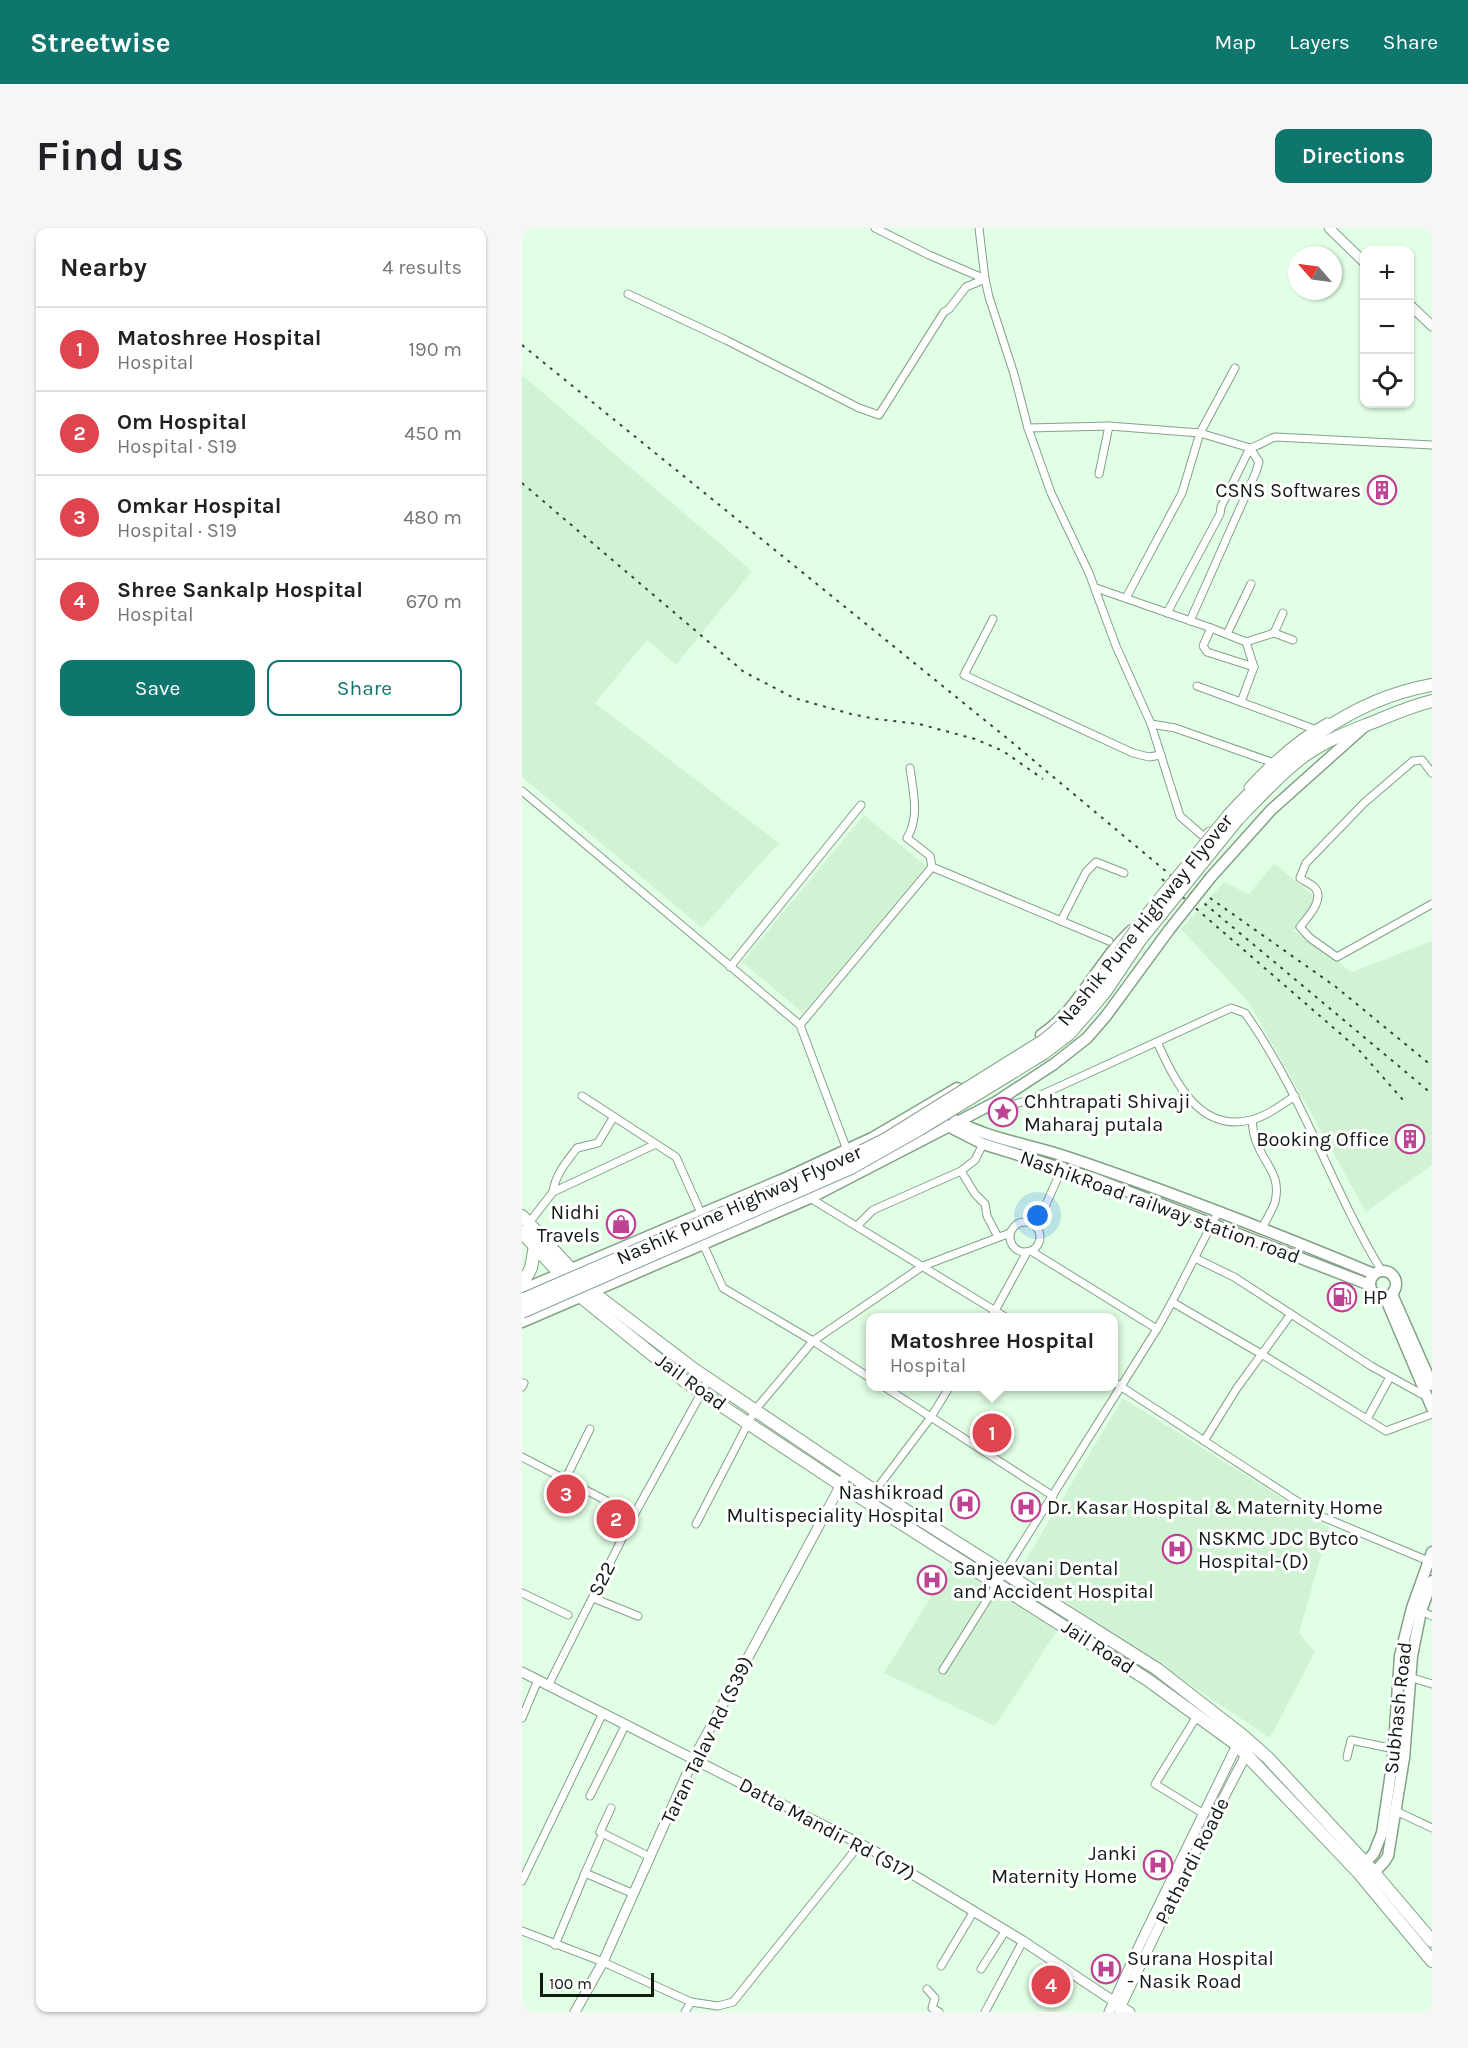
<!DOCTYPE html>
<html lang="en">
<head>
<meta charset="utf-8">
<style>
	:root { --surface:#fff; --page:#f6f6f6; --text:#202124; --muted:#757577; --line:#e0e0e0; --accent:#0f766e }
	body { margin:0; font-family:Karla,sans-serif; background:var(--page); color:var(--text) }
	.controls { position:absolute; right:18px; top:18px; display:grid; overflow:hidden; border-radius:12px; box-shadow:0 2px 4px #0004 }
	.controls button { width:54px; height:54px; display:grid; place-items:center; padding:0; border:0; border-bottom:2px solid var(--line); background:var(--surface); color:var(--text); font:30px sans-serif }
	.compass { position:absolute; left:766px; top:18px; width:54px; height:54px; border-radius:50%; background:var(--surface); box-shadow:0 2px 4px #0004; rotate:298deg }
	.scale { position:absolute; left:18px; bottom:15px; width:114px; box-sizing:border-box; padding-left:6px; border:3px solid #111b12; border-top:0; font-size:16px; line-height:21px; white-space:nowrap; color:#111b12; -webkit-text-stroke:4px #fff; paint-order:stroke }
	.you { position:absolute; left:516px; top:988px; width:21px; height:21px; margin:-15px; border:4px solid #fff; border-radius:50%; background:#1a73e8; box-shadow:0 0 0 9px #1a73e833 }
	.badge { display:grid; place-items:center; width:39px; height:39px; border-radius:50%; background:var(--accent); color:#fff; font-size:20px; font-weight:700 }
	.pin { position:absolute; translate:-50% -50%; border:3px solid #fff; box-shadow:0 2px 6px #0006 }
	.popup { position:absolute; left:344px; top:1085px; width:252px; height:78px; box-sizing:border-box; display:grid; place-content:center; border-radius:12px; background:var(--surface); filter:drop-shadow(0 2px 4px #0005); font-size:20px; white-space:nowrap; color:var(--muted) }
	.popup b { font-size:22px; color:var(--text) }
	.popup::after { content:''; position:absolute; left:50%; top:100%; margin-left:-12px; border:12px solid transparent; border-top-color:var(--surface) }
	.list { margin:0; padding:0; list-style:none }
	h2 { display:flex; justify-content:space-between; align-items:center; height:78px; margin:0; padding:0 24px; font-size:26px }
	h2 small { font-size:20px; font-weight:400; color:var(--muted) }
	.list li { display:grid; grid-template-columns:39px 1fr auto; gap:18px; align-items:center; box-sizing:border-box; height:84px; padding:0 24px; border-top:2px solid var(--line) }
	.list b { display:block; font-size:22px; white-space:nowrap }
	.list p { margin:0; font-size:20px; white-space:nowrap; color:var(--muted) }
	.list em { font-size:20px; font-style:normal; color:var(--muted) }
	.actions { display:flex; gap:12px; padding:18px 24px }
	.actions a { flex:1; padding:14px 0; border:2px solid var(--accent); border-radius:12px; text-align:center; font-size:21px; color:var(--accent) }
	.actions .main { background:var(--accent); color:#fff }
	.icon { flex:none; width:33px; height:33px; fill:none; stroke:currentColor; stroke-width:2; stroke-linecap:round; stroke-linejoin:round }
	.map { position:relative; flex:none; width:910px; height:1784px; overflow:hidden; border-radius:12px }
	header { display:flex; align-items:center; gap:36px; box-sizing:border-box; height:84px; padding:0 30px; background:var(--accent); color:#fff }
	header strong { font-size:28px }
	nav { display:flex; gap:33px; margin-inline-start:auto; font-size:21px }
	.intro { display:flex; align-items:center; justify-content:space-between; box-sizing:border-box; height:144px; padding:0 36px }
	h1 { margin:0; font-size:42px }
	.button { padding:15px 27px; border-radius:12px; background:var(--accent); color:#fff; font-size:21px; font-weight:700 }
	main { display:flex; gap:36px; padding:0 36px }
	aside { flex:1; background:var(--surface); border-radius:12px; box-shadow:0 2px 4px #0004 }
	.map>svg:first-child { display:block }
	.built { fill:#d0f4d3 }
	.lines { fill:none; stroke-linecap:round; stroke-linejoin:round }
	.minor-casing { stroke:#84a087; stroke-width:9 }
	.tertiary-casing { stroke:#84a087; stroke-width:11 }
	.secondary-casing { stroke:#84a087; stroke-width:13 }
	.primary-casing { stroke:#84a087; stroke-width:14 }
	.trunk-casing { stroke:#84a087; stroke-width:14 }
	.minor { stroke:#fff; stroke-width:7 }
	.tertiary { stroke:#fff; stroke-width:9 }
	.secondary { stroke:#fff; stroke-width:10 }
	.primary { stroke:#fff; stroke-width:12 }
	.trunk { stroke:#fff; stroke-width:12 }
	.rail { stroke:#374538; stroke-width:2; stroke-dasharray:3 6; stroke-linecap:butt }
	.secondary-bridge-casing { stroke:#84a087; stroke-width:13; stroke-linecap:butt }
	.trunk-bridge-casing { stroke:#84a087; stroke-width:14; stroke-linecap:butt }
	.secondary-bridge { stroke:#fff; stroke-width:10 }
	.trunk-bridge { stroke:#fff; stroke-width:12 }
	.labels { text-anchor:middle; dominant-baseline:central; stroke-width:6; stroke-linejoin:round; paint-order:stroke }
	.poi-label { font-size:20px; fill:#111b12; stroke:#fff; text-anchor:start }
	.street-label { font-size:20px; fill:#111b12; stroke:#fff }
</style>
</head>
<body>
<header>
<strong>Streetwise</strong>
<nav><a>Map</a><a>Layers</a><a>Share</a></nav>
</header>
<div class="intro"><h1>Find us</h1><a class="button">Directions</a></div>
<main>
<aside>
<h2>Nearby<small>4 results</small></h2>
<ul class="list">
<li><span class="badge" style="background:#e0444e">1</span><div><b>Matoshree Hospital</b><p>Hospital</p></div><em>190 m</em></li>
<li><span class="badge" style="background:#e0444e">2</span><div><b>Om Hospital</b><p>Hospital · S19</p></div><em>450 m</em></li>
<li><span class="badge" style="background:#e0444e">3</span><div><b>Omkar Hospital</b><p>Hospital · S19</p></div><em>480 m</em></li>
<li><span class="badge" style="background:#e0444e">4</span><div><b>Shree Sankalp Hospital</b><p>Hospital</p></div><em>670 m</em></li>
</ul>
<div class="actions"><a class="main">Save</a><a>Share</a></div>
</aside>
<div class="map">
<svg width="910" height="1784" viewBox="0 0 910 1784">
	<rect width="100%" height="100%" fill="#e1ffe4"/>
	<g class="built">
		<polygon points="0,147 230,343 154,437 125,412 73,475 257,615 180,700 0,549"/>
		<polygon points="342,587 404,638 281,785 220,734"/>
		<polygon points="752,635 794,670 772,703 830,744 910,713 910,937 844,984 728,776 659,701 702,654 727,666"/>
		<polygon points="601,1170 807,1300 777,1405 793,1424 748,1510 497,1343"/>
		<polygon points="429,1336 535,1403 473,1498 362,1445"/>
	</g>
	<g class="lines">
		<g class="minor-casing">
			<g id="minor">
				<polyline points="353,0 407,27 463,51"/>
				<polyline points="457,0 463,51 467,69 492,146 506,200 529,265 567,345 594,418 629,496 658,588 682,609 687,603"/>
				<polyline points="106,66 204,112 337,180 357,187 422,84 427,81 444,59 463,51"/>
				<path d="M506,200l81,-2 91,7 50,15c9,-2 16,-8 25,-11l157,8"/>
				<polyline points="577,246 587,198"/>
				<polyline points="574,360 689,400 681,418 685,424 732,439 719,474"/>
				<polyline points="604,370 660,265 678,205 713,140"/>
				<polyline points="645,385 698,286 699,279 728,220 737,234 734,244 668,393"/>
				<polyline points="471,391 442,447 611,525 627,529 639,527"/>
				<polyline points="689,400 724,414 752,405 761,385"/>
				<polyline points="752,405 771,412"/>
				<polyline points="705,406 729,356"/>
				<polyline points="724,414 732,439"/>
				<polyline points="675,458 792,501"/>
				<polyline points="629,496 653,500 749,534"/>
				<path d="M388,540c3,23 10,49 -3,70l23,18 2,11"/>
				<path d="M910,545l-10,-13 -9,1 -49,42 -58,60 -6,15c4,3 9,5 13,8 14,11 -5,31 -13,41l10,11 27,19 95,-53"/>
				<path d="M726,559c23,-25 49,-49 79,-65"/>
				<polyline points="0,563 278,797"/>
				<polyline points="539,693 564,644 574,634 602,645"/>
				<polyline points="208,739 339,577"/>
				<path d="M635,814c18,39 42,91 94,78 16,-4 30,-15 44,-24"/>
				<polyline points="60,868 154,929 179,985"/>
				<path d="M474,874l19,2 17,-5 199,-91 14,5c57,80 86,174 136,257"/>
				<path d="M730,892c1,10 2,19 7,28 9,20 22,29 16,54 -3,9 -9,18 -13,26"/>
				<polyline points="325,922 278,797 410,639 587,713"/>
				<polyline points="439,943 453,966 463,976 465,988 476,1009"/>
				<path d="M31,964c2,-17 14,-31 24,-44l21,-5 15,-25"/>
				<polyline points="288,970 485,1090"/>
				<circle cx="503" cy="1009" r="15"/>
				<polyline points="6,996 31,964 134,916"/>
				<polyline points="335,998 351,982 439,943 453,932 461,916"/>
				<polyline points="514,999 541,938"/>
				<polyline points="509,1023 635,1101"/>
				<polyline points="673,1030 712,1049 849,1138 905,1169"/>
				<polyline points="650,1074 741,1127 864,1203 910,1186"/>
				<polyline points="469,1090 505,1024"/>
				<polyline points="348,1150 291,1113 401,1038 488,1005"/>
				<polyline points="592,1154 796,1287 909,1334"/>
				<polyline points="361,1158 531,1268"/>
				<polyline points="0,1159 2,1155"/>
				<polyline points="845,1191 868,1149"/>
				<polyline points="682,1213 715,1160 769,1086"/>
				<polyline points="0,1229 112,1287"/>
				<polyline points="43,1252 68,1201"/>
				<polyline points="353,1263 409,1189 428,1158"/>
				<polyline points="174,1296 233,1182 291,1113 201,1060 181,1016"/>
				<polyline points="0,1365 46,1387"/>
				<polyline points="71,1370 116,1388"/>
				<polyline points="899,1383 910,1388"/>
				<polyline points="421,1442 635,1101 650,1074 696,984"/>
				<polyline points="887,1449 910,1456"/>
				<polyline points="26,1458 112,1287 187,1151"/>
				<polyline points="675,1488 633,1556 682,1586"/>
				<polyline points="0,1490 16,1452"/>
				<polyline points="825,1529 829,1512 872,1521"/>
				<polyline points="68,1568 104,1496"/>
				<polyline points="89,1580 78,1604 128,1629"/>
				<polyline points="874,1583 910,1600"/>
				<polyline points="63,1645 78,1611"/>
				<polyline points="0,1653 81,1485"/>
				<polyline points="0,1703 81,1734 169,1774 196,1778 211,1774 338,1616"/>
				<polyline points="33,1717 63,1645 112,1666"/>
				<polyline points="419,1738 452,1683"/>
				<polyline points="459,1741 484,1702"/>
				<polyline points="405,1761 413,1770 410,1780 417,1784"/>
				<polyline points="163,1784 169,1774"/>
				<polyline points="463,1784 501,1713"/>
			</g>
		</g>
		<g class="tertiary-casing">
			<g id="tertiary">
				<polyline points="807,0 842,34"/>
				<polyline points="888,77 910,98"/>
				<polyline points="0,1444 352,1623 501,1713 608,1784"/>
				<polyline points="597,1782 663,1644 726,1523"/>
				<polyline points="53,1784 81,1734 172,1530 322,1251"/>
				<polyline points="587,1784 619,1714 717,1513"/>
			</g>
		</g>
		<g class="secondary-casing">
			<g id="secondary">
				<polyline points="689,649 749,582 843,498"/>
				<path d="M519,807c37,-24 57,-74 91,-105"/>
				<path d="M433,892c36,20 75,24 112,37 104,35 206,75 307,117"/>
				<polyline points="422,896 461,916 571,950 848,1057"/>
				<circle cx="861" cy="1056" r="13"/>
				<polyline points="0,1062 266,949 350,910 435,860"/>
				<polyline points="870,1066 910,1157"/>
				<polyline points="863,1069 910,1180"/>
				<polyline points="0,1094 288,970 474,874 532,836 565,810 584,788 647,702"/>
				<polyline points="838,1641 852,1625 860,1605 871,1531 878,1428 890,1380 910,1324"/>
				<polyline points="847,1650 862,1634 866,1628 882,1530 890,1428 899,1383 910,1353"/>
			</g>
		</g>
		<g class="primary-casing">
			<g id="primary">
				<polyline points="0,988 69,1063 173,1142 353,1263 635,1441 720,1507 746,1530 847,1639 910,1713"/>
				<polyline points="0,1004 58,1068 164,1154 319,1257 626,1452 714,1516 836,1644 910,1733"/>
				<polyline points="0,1057 9,1040 13,1018"/>
			</g>
		</g>
		<g class="trunk-casing">
			<g id="trunk">
				<path d="M707,587c56,-61 118,-115 203,-130"/>
				<path d="M715,592c20,-21 40,-43 63,-61 22,-17 46,-26 71,-36 20,-8 40,-17 61,-22"/>
			</g>
		</g>
		<use href="#minor" class="minor"/>
		<use href="#tertiary" class="tertiary"/>
		<use href="#secondary" class="secondary"/>
		<use href="#primary" class="primary"/>
		<use href="#trunk" class="trunk"/>
		<g class="rail">
			<polyline points="0,117 486,511 910,866"/>
			<polyline points="0,255 222,444 272,470 329,486 354,491 397,496 453,511 481,523 521,551"/>
			<polyline points="640,651 836,821 881,872"/>
			<polyline points="688,670 814,759 910,838"/>
		</g>
		<g class="secondary-bridge-casing">
			<polyline id="secondary-bridge" points="647,702 689,649"/>
		</g>
		<g class="trunk-bridge-casing">
			<g id="trunk-bridge">
				<path d="M0,1072l316,-137 48,-24 157,-98c45,-34 68,-79 102,-123 27,-35 56,-68 84,-103"/>
				<polyline points="0,1084 329,940 398,901 522,825 547,806 567,783 583,764 618,712 715,592"/>
			</g>
		</g>
		<use href="#secondary-bridge" class="secondary-bridge"/>
		<use href="#trunk-bridge" class="trunk-bridge"/>
	</g>
	<defs>
		<g id="building-ring" transform="scale(1.5)"><circle r="9.5" fill="#fff" stroke="#bf4394" stroke-width="1.5"/><path d="M-4-6H4V6H1V3H-1V6H-4ZM-2.5-4.3h1.7v1.8h-1.7ZM.8-4.3h1.7v1.8H.8ZM-2.5-1h1.7V.8h-1.7ZM.8-1h1.7V.8H.8Z" fill="#bf4394"/></g>
		<g id="sight-ring" transform="scale(1.5)"><circle r="9.5" fill="#fff" stroke="#bf4394" stroke-width="1.5"/><path d="M0-6L1.8-2.2L6-1.7L2.9 1.2L3.7 5.4L0 3.3L-3.7 5.4L-2.9 1.2L-6-1.7L-1.8-2.2Z" fill="#bf4394"/></g>
		<g id="shop-ring" transform="scale(1.5)"><circle r="9.5" fill="#fff" stroke="#bf4394" stroke-width="1.5"/><path d="M-5-2.5h2.3a2.7 3.5 0 0 1 5.4 0H5L5.5 6h-11ZM-1.5-2.5h3a1.5 2.3 0 0 0-3 0Z" fill="#bf4394"/></g>
		<g id="fuel-ring" transform="scale(1.5)"><circle r="9.5" fill="#fff" stroke="#bf4394" stroke-width="1.5"/><path d="M-5.5-6h7V0h2V4h1.3V-2.5L3-4.5l.8-.8L6-3V5H2.5V1h-1V6h-7ZM-4.2-4.7v3.2H.2V-4.7Z" fill="#bf4394"/></g>
		<g id="hospital-ring" transform="scale(1.5)"><circle r="9.5" fill="#fff" stroke="#bf4394" stroke-width="1.5"/><path d="M-5-5h3v3.5h4V-5h3V5h-3V1.5h-4V5h-3Z" fill="#bf4394"/></g>
	</defs>
	<g fill-rule="evenodd">
		<use href="#building-ring" x="860" y="262"/>
		<use href="#sight-ring" x="481" y="884"/>
		<use href="#building-ring" x="888" y="911"/>
		<use href="#shop-ring" x="99" y="996"/>
		<use href="#fuel-ring" x="820" y="1069"/>
		<use href="#hospital-ring" x="443" y="1276"/>
		<use href="#hospital-ring" x="504" y="1279"/>
		<use href="#hospital-ring" x="655" y="1321"/>
		<use href="#hospital-ring" x="410" y="1352"/>
		<use href="#hospital-ring" x="636" y="1637"/>
		<use href="#hospital-ring" x="584" y="1741"/>
	</g>
	<g class="labels">
		<g class="poi-label">
			<text x="839" y="262" text-anchor="end">CSNS Softwares</text>
			<text x="502" y="873">Chhtrapati Shivaji<tspan x="502" dy="23">Maharaj putala</tspan></text>
			<text x="867" y="911" text-anchor="end">Booking Office</text>
			<text x="78" y="984" text-anchor="end">Nidhi<tspan x="78" dy="23">Travels</tspan></text>
			<text x="841" y="1069">HP</text>
			<text x="422" y="1264" text-anchor="end">Nashikroad<tspan x="422" dy="23">Multispeciality Hospital</tspan></text>
			<text x="525" y="1279">Dr. Kasar Hospital &amp; Maternity Home</text>
			<text x="676" y="1310">NSKMC JDC Bytco<tspan x="676" dy="23">Hospital-(D)</tspan></text>
			<text x="431" y="1340">Sanjeevani Dental<tspan x="431" dy="23">and Accident Hospital</tspan></text>
			<text x="615" y="1625" text-anchor="end">Janki<tspan x="615" dy="23">Maternity Home</tspan></text>
			<text x="605" y="1730">Surana Hospital<tspan x="605" dy="23">- Nasik Road</tspan></text>
		</g>
		<g class="street-label">
			<text transform="translate(623 692) rotate(-51)">Nashik Pune Highway Flyover</text>
			<text transform="translate(217 977) rotate(-24)">Nashik Pune Highway Flyover</text>
			<text transform="translate(638 979) rotate(20)">NashikRoad railway station road</text>
			<text transform="translate(169 1154) rotate(36)">Jail Road</text>
			<text transform="translate(80 1351) rotate(-63)">S22</text>
			<text transform="translate(576 1419) rotate(33)">Jail Road</text>
			<text transform="translate(876 1480) rotate(-84)">Subhash Road</text>
			<text transform="translate(185 1512) rotate(-64)">Taran Talav Rd (S39)</text>
			<text transform="translate(305 1601) rotate(28)">Datta Mandir Rd (S17)</text>
			<text transform="translate(670 1633) rotate(-63)">Pathardi Roade</text>
		</g>
	</g>
</svg>
<div class="controls">
<button>+</button>
<button>−</button>
<button><svg class="icon" aria-label="locate" viewBox="0 0 24 24"><circle cx="12" cy="12" r="6"/><path d="M12 2v4M12 18v4M2 12h4M18 12h4"/></svg></button>
</div>
<svg class="compass" viewBox="-18 -18 36 36"><path d="M0-13l5 13h-10z" fill="#e53935"/><path d="M0 13l5-13h-10z" fill="#757577"/></svg>
<div class="scale">100 m</div>
<div class="you"></div>
<div class="pin badge" style="left:470px;top:1205px;background:#e0444e">1</div>
<div class="popup"><b>Matoshree Hospital</b>Hospital</div>
<div class="pin badge" style="left:94px;top:1291px;background:#e0444e">2</div>
<div class="pin badge" style="left:44px;top:1266px;background:#e0444e">3</div>
<div class="pin badge" style="left:529px;top:1757px;background:#e0444e">4</div>
</div>
</main>
</body>
</html>
